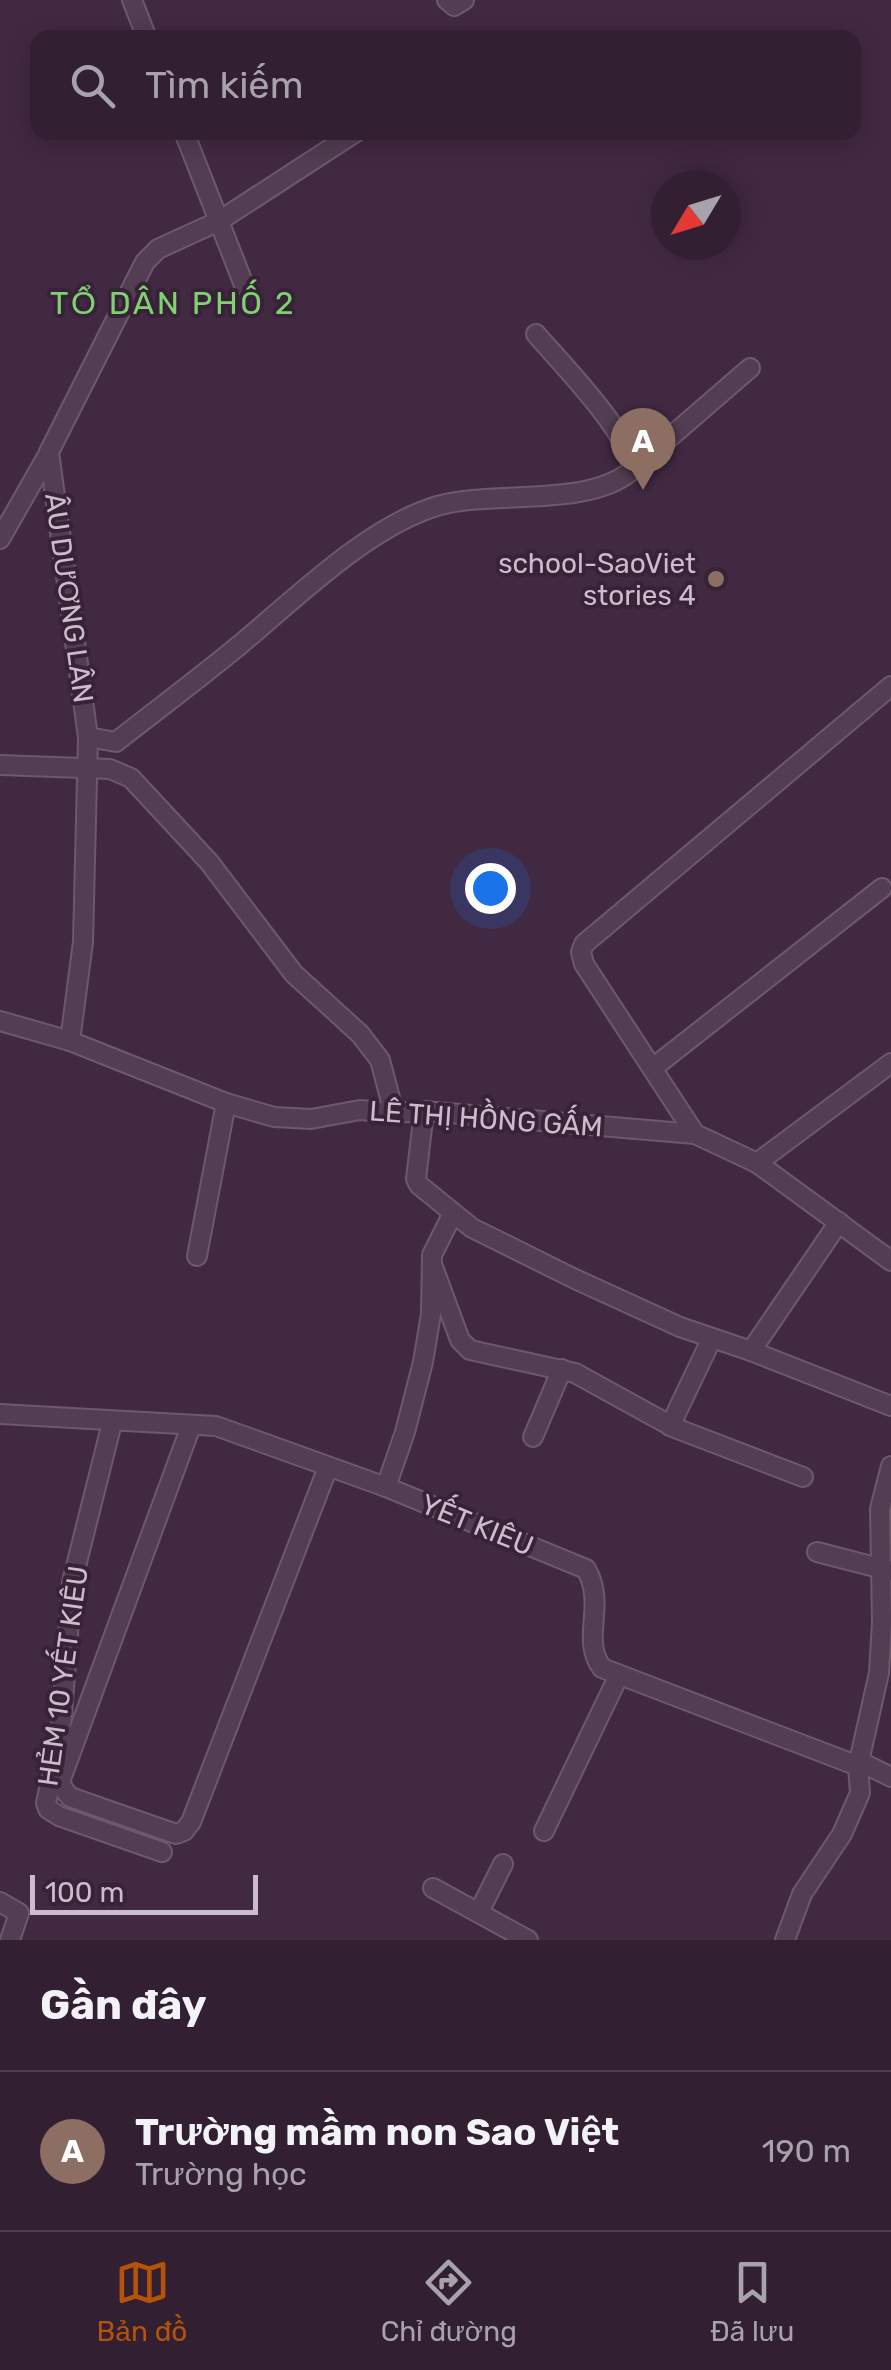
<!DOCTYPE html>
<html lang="vi">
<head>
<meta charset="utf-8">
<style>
	:root { --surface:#321f32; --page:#3a273a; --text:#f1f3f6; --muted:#a8a2ac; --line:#4d3d4d; --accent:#b45309 }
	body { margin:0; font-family:Rubik,sans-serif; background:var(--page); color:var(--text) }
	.compass { position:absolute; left:651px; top:170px; width:90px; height:90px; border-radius:50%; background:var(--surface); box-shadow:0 5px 25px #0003; rotate:232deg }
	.scale { position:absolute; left:30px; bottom:25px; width:228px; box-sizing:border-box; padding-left:10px; border:5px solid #cbc; border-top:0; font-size:28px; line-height:35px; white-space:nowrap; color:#cbc; -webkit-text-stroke:8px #372238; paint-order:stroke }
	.you { position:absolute; left:490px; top:888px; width:35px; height:35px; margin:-25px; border:8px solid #fff; border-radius:50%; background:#1a73e8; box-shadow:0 0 0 15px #1a73e833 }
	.badge { display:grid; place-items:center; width:65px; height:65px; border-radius:50%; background:var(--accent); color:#fff; font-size:32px; font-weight:700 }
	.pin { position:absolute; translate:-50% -82px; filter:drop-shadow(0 2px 5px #0008) }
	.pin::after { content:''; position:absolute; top:52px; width:35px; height:30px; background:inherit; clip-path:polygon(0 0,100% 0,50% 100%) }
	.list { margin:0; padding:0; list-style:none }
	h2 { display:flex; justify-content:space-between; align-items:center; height:130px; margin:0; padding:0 40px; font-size:42px }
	h2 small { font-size:32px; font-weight:400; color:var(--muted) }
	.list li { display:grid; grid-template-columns:65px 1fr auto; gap:30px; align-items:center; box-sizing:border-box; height:160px; padding:0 40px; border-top:2px solid var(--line) }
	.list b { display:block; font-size:38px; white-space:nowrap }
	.list p { margin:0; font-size:32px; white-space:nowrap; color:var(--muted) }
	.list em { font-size:32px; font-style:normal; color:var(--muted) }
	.icon { flex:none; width:55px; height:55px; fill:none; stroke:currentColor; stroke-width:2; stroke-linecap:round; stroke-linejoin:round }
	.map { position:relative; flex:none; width:891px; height:1940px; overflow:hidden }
	.search { position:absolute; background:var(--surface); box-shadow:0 5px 25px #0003; left:30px; right:30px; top:30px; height:110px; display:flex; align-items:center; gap:25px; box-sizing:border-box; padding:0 35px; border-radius:20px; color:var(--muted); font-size:38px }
	.sheet { height:290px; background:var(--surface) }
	nav { display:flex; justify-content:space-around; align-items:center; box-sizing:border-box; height:140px; border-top:2px solid var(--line); background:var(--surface); font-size:28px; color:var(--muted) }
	nav a { display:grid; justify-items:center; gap:5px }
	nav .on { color:var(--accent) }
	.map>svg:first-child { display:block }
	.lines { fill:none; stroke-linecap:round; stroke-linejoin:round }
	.minor-casing { stroke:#6c596c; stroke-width:22 }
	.minor { stroke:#523d52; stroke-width:18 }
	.education-dot { fill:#8d6e63; stroke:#372238; stroke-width:4 }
	.labels { text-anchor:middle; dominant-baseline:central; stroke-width:8; stroke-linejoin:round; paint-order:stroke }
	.poi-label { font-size:28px; fill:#cbc; stroke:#372238; text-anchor:end }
	.street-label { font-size:28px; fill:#cbc; stroke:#372238 }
	.quarter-label { font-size:32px; letter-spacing:2.5px; fill:#80d171; stroke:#372238 }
</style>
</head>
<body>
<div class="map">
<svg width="891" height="1940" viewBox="0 0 891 1940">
	<rect width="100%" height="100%" fill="#422942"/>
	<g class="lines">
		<g class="minor-casing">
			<g id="minor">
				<polyline points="132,0 147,38"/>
				<polyline points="447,0 454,6 464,0"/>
				<polyline points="184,132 244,285"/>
				<polyline points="631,471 750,368"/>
				<polyline points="0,539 49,453"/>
				<path d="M88,737l28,5c42,-33 85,-65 126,-99 55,-46 126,-116 195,-137 55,-16 150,2 194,-35 6,-31 -73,-111 -95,-137"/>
				<polyline points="0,765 110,769 131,778 209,862 294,974 360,1034 380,1060 394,1113"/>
				<polyline points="0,1021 70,1041 226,1103 274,1117 311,1119 360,1110 394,1113 424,1111 695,1134 757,1163 891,1261"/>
				<polyline points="70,1041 83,942 88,737 49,452 145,262 158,249 219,221 356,132"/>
				<polyline points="654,1067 882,888"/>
				<polyline points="424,1111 416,1179 419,1185 472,1228 575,1279 680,1327 751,1351 891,1406"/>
				<polyline points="695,1134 584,964 581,952 584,944 891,686"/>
				<polyline points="757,1163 891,1063"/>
				<polyline points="197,1256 226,1103"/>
				<polyline points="433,1267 460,1340 470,1350 575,1373 664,1422"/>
				<polyline points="712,1338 670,1426 803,1477"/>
				<polyline points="751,1351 839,1222"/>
				<path d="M0,1414l216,12 170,61 200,82c21,36 -6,70 16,99l256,98"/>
				<polyline points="112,1423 72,1582 60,1740 46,1803 48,1809 59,1816 162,1852"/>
				<polyline points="191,1426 61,1779 62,1787 70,1797 176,1834 184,1831 191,1822 328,1467"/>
				<polyline points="533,1437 562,1369"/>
				<polyline points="386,1487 405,1432 423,1362 431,1314 432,1255 453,1213"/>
				<polyline points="817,1552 891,1571"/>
				<polyline points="859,1761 891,1777"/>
				<polyline points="544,1831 619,1675"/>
				<polyline points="433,1888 528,1940"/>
				<polyline points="0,1902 19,1913 10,1940"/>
				<polyline points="479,1912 503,1864"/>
				<polyline points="785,1940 802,1894 842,1834 860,1793 858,1766 879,1673 882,1622 880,1509 891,1466"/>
			</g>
		</g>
		<use href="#minor" class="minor"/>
	</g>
	<circle class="education-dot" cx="716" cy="579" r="10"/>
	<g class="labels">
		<g class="poi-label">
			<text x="696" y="563">school-SaoViet<tspan x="696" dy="32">stories 4</tspan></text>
		</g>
		<g class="street-label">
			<text transform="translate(69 598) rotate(82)">ÂU DƯƠNG LÂN</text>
			<text transform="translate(486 1119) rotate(4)">LÊ THỊ HỒNG GẤM</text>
			<text transform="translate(477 1525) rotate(22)">YẾT KIÊU</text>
			<text transform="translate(63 1676) rotate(-82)">HẺM 10 YẾT KIÊU</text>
		</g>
		<g class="quarter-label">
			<text x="173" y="303">TỔ DÂN PHỐ 2</text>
		</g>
	</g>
</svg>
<svg class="compass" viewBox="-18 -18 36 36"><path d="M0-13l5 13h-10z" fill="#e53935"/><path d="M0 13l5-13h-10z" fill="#a8a2ac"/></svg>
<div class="scale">100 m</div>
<div class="you"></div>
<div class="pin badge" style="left:643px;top:490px;background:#8d6e63">A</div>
<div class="search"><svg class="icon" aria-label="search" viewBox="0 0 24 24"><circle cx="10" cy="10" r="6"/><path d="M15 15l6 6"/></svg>Tìm kiếm</div>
</div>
<section class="sheet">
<h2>Gần đây<small></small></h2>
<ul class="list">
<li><span class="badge" style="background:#8d6e63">A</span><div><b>Trường mầm non Sao Việt</b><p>Trường học</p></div><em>190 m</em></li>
</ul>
</section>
<nav>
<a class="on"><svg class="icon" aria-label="map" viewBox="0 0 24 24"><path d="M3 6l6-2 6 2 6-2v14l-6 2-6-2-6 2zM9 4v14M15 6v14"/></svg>Bản đồ</a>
<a><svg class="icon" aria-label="directions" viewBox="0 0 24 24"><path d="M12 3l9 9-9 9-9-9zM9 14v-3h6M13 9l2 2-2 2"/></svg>Chỉ đường</a>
<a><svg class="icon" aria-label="saved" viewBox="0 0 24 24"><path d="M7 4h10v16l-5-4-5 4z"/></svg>Đã lưu</a>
</nav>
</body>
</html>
